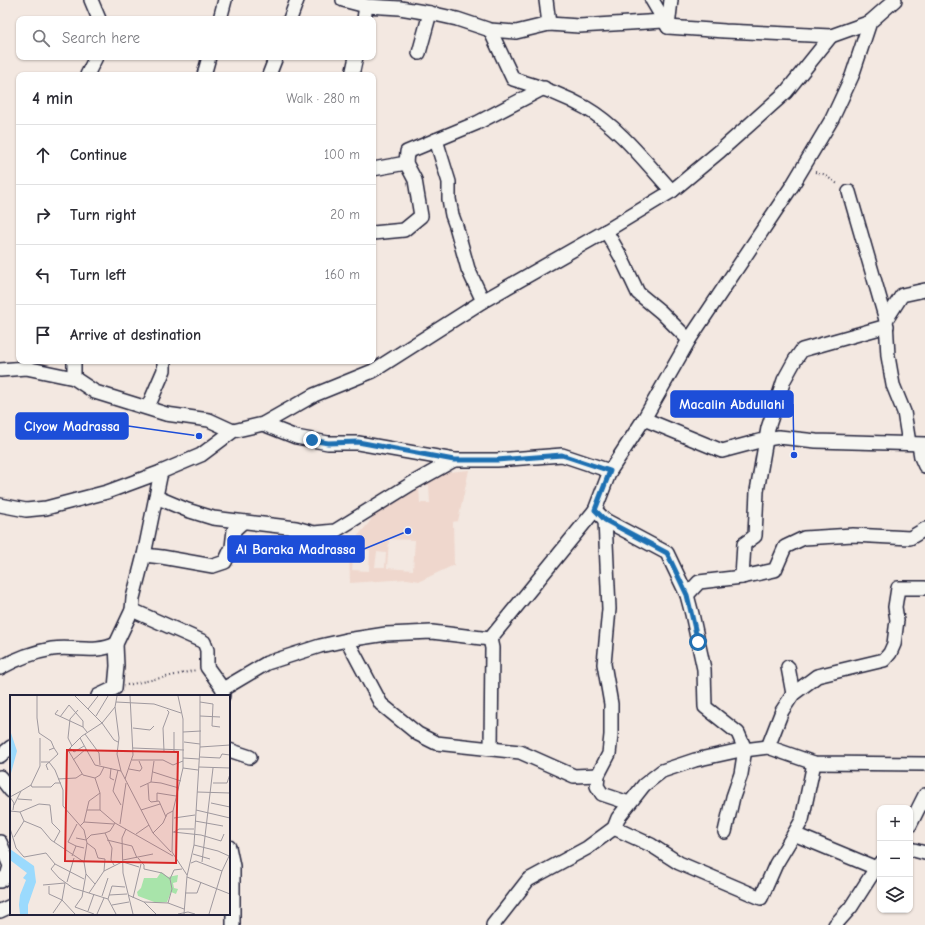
<!DOCTYPE html>
<html lang="en">
<head>
<meta charset="utf-8">
<style>
	:root { --surface:#fff; --page:#f7f7f7; --text:#2b2b33; --muted:#7c7c81; --line:#e1e1e2 }
	body { margin:0; font-family:"Comic Neue",sans-serif; background:var(--page); color:var(--text) }
	.controls { position:absolute; right:12px; bottom:12px; display:grid; overflow:hidden; border-radius:8px; box-shadow:0 1px 3px #0004 }
	.controls button { width:36px; height:36px; display:grid; place-items:center; padding:0; border:0; border-bottom:1px solid var(--line); background:var(--surface); color:var(--text); font:20px sans-serif }
	.stop { position:absolute; width:12px; height:12px; margin:-9px; border:3px solid #1f6fb2; border-radius:50%; background:#fff }
	.stop.end { background:#1f6fb2; border-color:#fff; box-shadow:0 1px 4px #0008 }
	.list { margin:0; padding:0; list-style:none }
	h2 { display:flex; justify-content:space-between; align-items:center; height:52px; margin:0; padding:0 16px; font-size:17px }
	h2 small { font-size:13px; font-weight:400; color:var(--muted) }
	.list li { display:grid; grid-template-columns:26px 1fr auto; gap:12px; align-items:center; box-sizing:border-box; height:60px; padding:0 16px; border-top:1px solid var(--line) }
	.list b { display:block; font-size:15px; white-space:nowrap }
	.list em { font-size:13px; font-style:normal; color:var(--muted) }
	.icon { flex:none; width:22px; height:22px; fill:none; stroke:currentColor; stroke-width:2; stroke-linecap:round; stroke-linejoin:round }
	.map { position:relative; flex:none; width:925px; height:925px; overflow:hidden }
	.search { position:absolute; background:var(--surface); box-shadow:0 1px 3px #0004; left:16px; top:16px; width:360px; height:44px; display:flex; align-items:center; gap:10px; box-sizing:border-box; padding:0 14px; border-radius:8px; color:var(--muted); font-size:15px }
	.panel { position:absolute; background:var(--surface); box-shadow:0 1px 3px #0004; left:16px; top:72px; width:360px; height:292px; border-radius:8px }
	.map>svg:first-child { display:block }
	.built { fill:#efd7cd; fill-rule:evenodd }
	.lines { fill:none; stroke-linecap:round; stroke-linejoin:round }
	.street-casing { stroke:#22223b; stroke-width:16 }
	.path { stroke:#22223b; stroke-width:2; stroke-dasharray:1 3; stroke-linecap:butt }
	.street { stroke:#f6f6f2; stroke-width:13 }
	.route { stroke:#1f6fb2; stroke-width:5 }
	.inset-road { fill:none; stroke:#9f999f; stroke-width:1 }
	.view { fill:#d62828; fill-opacity:0.15; stroke:#d62828; stroke-width:2 }
	.inset-edge { fill:none; stroke:#22223b; stroke-width:2 }
	.leader { fill:none; stroke:#1d4ed8; stroke-width:1.5 }
	.callout-dot { fill:#1d4ed8; stroke:#f6f6f2; stroke-width:1.5 }
	.callout { fill:#1d4ed8; stroke:#1d4ed8; stroke-width:1.5 }
	.callout-label { font-size:14px; text-anchor:middle; font-weight:bold; fill:#fff }
</style>
</head>
<body>
<div class="map">
<svg width="925" height="925" viewBox="0 0 925 925">
	<rect width="100%" height="100%" fill="#f3e8e1"/>
	<filter id="ink" filterUnits="userSpaceOnUse"><feTurbulence type="fractalNoise" baseFrequency=".025" numOctaves="2"/><feDisplacementMap in="SourceGraphic" scale="8" xChannelSelector="R" yChannelSelector="G"/><feConvolveMatrix kernelMatrix="1 2 1 2 8 2 1 2 1" color-interpolation-filters="sRGB"/></filter>
	<g filter="url(#ink)">
		<path class="built" d="M469,470l-11,51 -5,1 1,43 -34,16 -13,-2 -57,4 -1,-37 19,-22 6,-9 18,-15 47,-27zM429,485l1,18h-10l-1,-17zM389,539l26,1 -2,30 -26,-2zM354,549l16,1 -1,21 -17,-1zM377,552l9,1 -1,14h-10z"/>
		<g class="lines">
			<g class="street-casing">
				<g id="street">
					<polyline points="91,0 99,19"/>
					<polyline points="343,0 366,6 400,8 430,13 457,19 490,30 516,32 549,24 579,26 664,21"/>
					<polyline points="546,0 549,24"/>
					<polyline points="652,0 668,27 725,31 831,36 870,22 895,0"/>
					<polyline points="220,19 225,0"/>
					<polyline points="290,19 297,0"/>
					<polyline points="364,19 366,6"/>
					<polyline points="668,27 671,0"/>
					<path d="M490,30l23,49c25,7 50,16 73,29 33,19 61,56 86,83"/>
					<polyline points="419,53 430,13"/>
					<polyline points="87,75 96,57"/>
					<polyline points="204,75 209,57"/>
					<polyline points="269,75 276,57"/>
					<polyline points="352,75 356,57"/>
					<polyline points="436,140 449,182 449,199 452,215 456,226 468,269 483,301"/>
					<polyline points="373,169 406,163"/>
					<polyline points="849,192 886,320 888,356 893,385 904,412 909,443"/>
					<polyline points="606,231 621,257 638,293 661,312 689,340"/>
					<polyline points="373,233 404,230 421,216 415,180 406,163 407,152 477,123 544,88"/>
					<polyline points="886,320 902,295 925,290"/>
					<polyline points="0,370 26,368 74,378 95,392 166,414 209,420 233,431"/>
					<polyline points="74,378 74,361"/>
					<polyline points="148,407 164,370 164,361"/>
					<polyline points="644,419 722,451 767,439 779,437 816,441 925,444"/>
					<polyline points="263,424 296,437 328,443 358,443 454,460 497,460 562,455 610,471"/>
					<polyline points="919,445 921,457 925,466"/>
					<polyline points="156,497 187,510 213,518 296,528 314,533 335,531 411,484 454,460"/>
					<polyline points="0,505 26,510 46,508 107,492 161,472 201,455 233,431 263,424 314,395 373,371 483,301 606,231 672,191 720,151 786,92 831,36"/>
					<polyline points="595,510 605,520 667,553 687,595 692,614 704,669 705,707 738,733 745,749 741,774 733,797 725,832"/>
					<polyline points="605,520 609,609 604,664 611,704 611,735 609,754 598,775 597,786 602,794 629,803"/>
					<polyline points="144,555 162,557 213,566 225,562 232,547 234,530 243,522"/>
					<polyline points="742,577 744,544 755,536 757,491 768,428 784,380 795,360 802,350 887,326"/>
					<polyline points="687,595 699,582 742,577 775,570 785,547 804,538 853,535 910,538 925,529"/>
					<polyline points="132,610 204,642 207,650 207,667 223,689 223,696"/>
					<polyline points="347,640 381,704 418,734 436,743 520,752 574,776 598,775"/>
					<polyline points="788,667 793,694"/>
					<path d="M0,668c16,-9 34,-16 52,-19 22,-3 44,5 64,-5"/>
					<polyline points="223,689 267,663 320,646 347,640 386,634 432,632 490,639"/>
					<polyline points="98,696 115,688 117,666 116,644 132,610 133,598 144,555 161,472"/>
					<polyline points="768,747 782,711 793,694 817,676 884,660 890,653 894,644 897,620 895,607 898,588 925,588"/>
					<polyline points="491,748 492,648 490,639 595,510 610,471 644,419 689,340 792,186 832,119 852,76 870,22"/>
					<polyline points="229,750 250,757"/>
					<polyline points="0,756 11,747"/>
					<polyline points="814,763 802,820 794,834 876,868"/>
					<polyline points="0,777 11,791"/>
					<polyline points="910,825 925,795"/>
					<polyline points="614,828 651,845 679,863 761,898 776,864 794,834"/>
					<polyline points="0,842 10,866 7,876 0,881"/>
					<polyline points="229,847 233,866 233,925"/>
					<polyline points="910,849 925,853"/>
					<polyline points="0,911 11,906"/>
					<polyline points="493,925 528,880 587,848 614,828 618,818 644,785 662,771 695,760 736,751 768,747 814,763 925,764"/>
					<polyline points="835,925 851,907 876,868 880,863"/>
				</g>
			</g>
			<g class="path">
				<polyline points="815,172 823,174 839,185"/>
				<polyline points="127,685 180,674 196,670"/>
			</g>
			<use href="#street" class="street"/>
		</g>
	</g>
	<g class="lines" filter="url(#ink)">
		<polyline class="route" points="312,440 328,443 358,442 454,460 497,460 562,455 610,471 595,510 605,520 667,553 687,595 698,642"/>
	</g>
	<g transform="translate(10 695)">
		<rect width="220" height="220" fill="#f3e8e1"/>
		<path d="M151,177l7,5 10,-2 -1,7 -4,1 1,5 4,1 -2,5 -5,-2 -4,10 -10,1 -19,-7 -1,-4 4,-4 3,-10h13z" fill="#a8e4aa"/>
		<path d="M0,35l7,21 -7,26zM0,154l24,17 2,16 -8,23v9h-8l-1,-9 1,-10 6,-15 -3,-2 4,-5 -17,-13z" fill="#9bdafd"/>
		<path class="inset-road" d="M27,1v22l2,15 12,8 3,7M65,1l27,27 12,17 4,2M107,1l-2,11 4,31 -2,16 4,17 32,62 18,19M168,1l5,23v49l-10,43 -1,41 15,23M106,7l38,2 27,9M190,7l13,2 -1,22 8,1M78,14l10,-13M48,15l-3,4 28,13 4,5M86,21l12,-20M190,21l20,1M50,22l9,-12 14,16v6M123,33l17,2 4,-4M164,37v19M173,37l18,-1M75,39l14,19 1,12M70,43l15,27 26,6M174,47l16,2M62,51l-4,-8 2,-19 8,-9M190,52l30,-2M60,53l4,4 10,-6M123,53l51,2M154,56l-1,-23 6,-16 -2,-2M190,62l20,1 2,-4 8,1M173,63l16,1M63,65l13,-11M122,65h31l10,5 10,-4M31,67h8l6,8 8,20v16l21,24 3,13 -3,19 2,12 9,10M94,72l-4,8 -5,3 -12,-3 -15,-25 14,-14 20,-13 13,-16M189,72l31,1M101,73l-1,10 4,2M173,73l15,2M119,74l11,2 2,-3 -3,-7M38,75l-2,-5 12,-11 -4,-6 -5,2M108,75l-5,21 8,14M143,77l28,9M85,83l5,15v17M48,84l18,-1 6,-4M115,84l8,-24 -3,-59M141,87l3,-21M203,88h14l3,-9M138,89l1,16 2,2 8,-1 7,16M21,90l1,2h19l4,-4h6M130,92l11,-5 10,1 18,5M11,96l10,-6 9,-19v-28M187,97l33,1M8,104l14,1M147,106v-8l19,3M201,108l19,4M3,115l1,-7 -4,-6 11,-6 -7,14M77,115h13l15,13 58,33M131,115l19,-6M186,115l34,8M0,116l10,1 19,-8 11,1 2,18 8,8 -6,11M10,117l4,9 17,7 10,12 33,22M164,123l21,-3M185,126l28,5M74,127l30,2M110,129l6,-41M70,131l4,-4 5,-21 11,-8M0,133l6,20 8,9 22,-4 9,11 29,15M116,134l-4,9 1,35 10,41M163,137l28,3 20,6 3,-7M164,137l5,-3h15M95,138l7,15 -1,12 3,5M143,138l10,-10 4,-9 6,-3M126,139l13,-9M4,142l10,-16M66,143l10,2 5,-5 14,-2 5,-2 5,-8M97,145l25,6 5,12M77,148l8,6 3,9 7,1 -1,12 -15,22M184,150l24,6 11,5M66,151l-8,-4 9,-18M183,159l17,5M62,161l4,-10 8,2M128,163l6,7v4l18,4 8,6 2,10 -4,14M113,165l30,-6M113,167l16,5M192,167l11,-94M181,168l5,-2 26,10M45,169l-4,5 8,9 14,10 35,11 8,15M94,176l18,-9M76,179l-4,23 -7,10 19,7M177,182l43,17M160,184l4,-9 8,-1M57,187l7,-24M33,190l22,-2M39,191v8l13,6 13,14M175,198h12l4,-11M99,200l18,-1M118,200l16,7 24,1 16,6M92,201l6,-18M123,203l8,-34M98,204l4,-13 13,1M134,207l12,12M102,210l17,-3M78,216l6,-17M43,218l9,-13 3,-17M87,219l7,-16M168,219l10,-2 7,2M174,219l3,-38 7,-31 6,-98v-51M199,219l13,-43 8,-17"/>
		<path class="view" d="M57,55l111,2 -2,111 -111,-2z"/>
		<rect width="220" height="220" class="inset-edge"/>
	</g>
	<path class="leader" d="M794 455L793 404M199 436L128 426M408 531L364 549"/>
	<g class="callout-dot">
		<circle cx="794" cy="455" r="4"/>
		<circle cx="199" cy="436" r="4"/>
		<circle cx="408" cy="531" r="4"/>
	</g>
	<g class="callout">
		<rect x="671" y="391" width="122" height="26" rx="4"/>
		<rect x="16" y="413" width="112" height="26" rx="4"/>
		<rect x="228" y="536" width="136" height="26" rx="4"/>
	</g>
	<g class="callout-label">
		<text x="732" y="409">Macalin Abdullahi</text>
		<text x="72" y="431">Ciyow Madrassa</text>
		<text x="296" y="554">Al Baraka Madrassa</text>
	</g>
</svg>
<div class="controls">
<button>+</button>
<button>−</button>
<button><svg class="icon" aria-label="layers" viewBox="0 0 24 24"><path d="M12 4l9 5-9 5-9-5zM3 14l9 5 9-5"/></svg></button>
</div>
<div class="stop" style="left:698px;top:642px"></div>
<div class="stop end" style="left:312px;top:440px"></div>
<div class="search"><svg class="icon" aria-label="search" viewBox="0 0 24 24"><circle cx="10" cy="10" r="6"/><path d="M15 15l6 6"/></svg>Search here</div>
<section class="panel">
<h2>4 min<small>Walk · 280 m</small></h2>
<ul class="list">
<li><svg class="icon" aria-label="ahead" viewBox="0 0 24 24"><path d="M12 20V5M6 11l6-6 6 6"/></svg><div><b>Continue</b></div><em>100 m</em></li>
<li><svg class="icon" aria-label="right" viewBox="0 0 24 24"><path d="M7 20v-9h11M14 6l5 5-5 5"/></svg><div><b>Turn right</b></div><em>20 m</em></li>
<li><svg class="icon" aria-label="left" viewBox="0 0 24 24"><path d="M17 20v-9H6M10 6l-5 5 5 5"/></svg><div><b>Turn left</b></div><em>160 m</em></li>
<li><svg class="icon" aria-label="arrive" viewBox="0 0 24 24"><path d="M6 21V4h12l-3 4 3 4H6"/></svg><div><b>Arrive at destination</b></div></li>
</ul>
</section>
</div>
</body>
</html>
